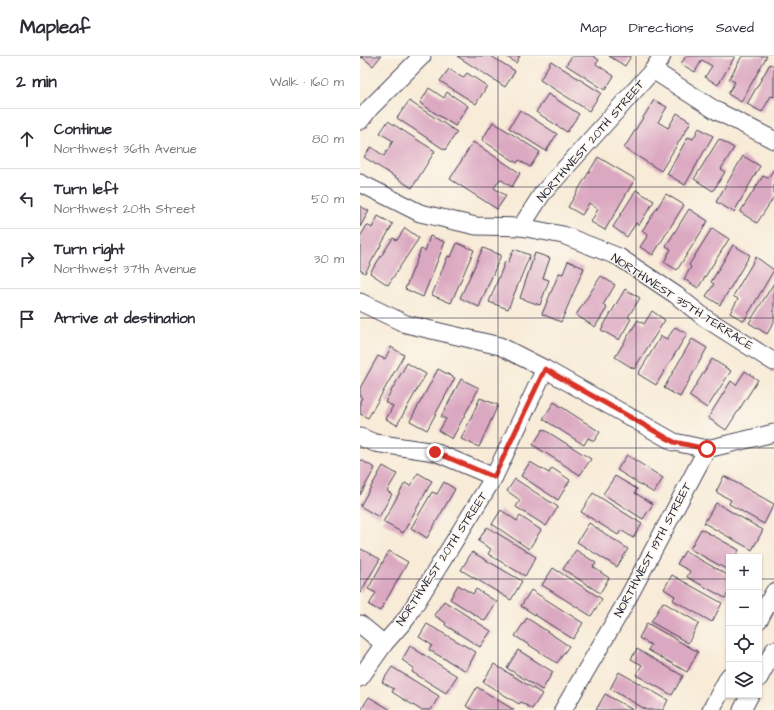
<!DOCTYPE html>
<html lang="en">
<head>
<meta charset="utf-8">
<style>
	:root { --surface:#fff; --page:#f7f7f7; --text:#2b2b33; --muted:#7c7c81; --line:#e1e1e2 }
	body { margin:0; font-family:"Architects Daughter",sans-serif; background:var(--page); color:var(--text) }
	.controls { position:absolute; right:12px; bottom:12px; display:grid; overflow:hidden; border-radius:0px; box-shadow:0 1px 3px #0004 }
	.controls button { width:36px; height:36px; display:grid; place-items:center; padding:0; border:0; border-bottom:1px solid var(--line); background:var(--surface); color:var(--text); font:20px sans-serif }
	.stop { position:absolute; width:12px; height:12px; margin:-9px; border:3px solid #d93025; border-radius:50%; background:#fff }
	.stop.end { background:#d93025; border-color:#fff; box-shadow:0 1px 4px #0008 }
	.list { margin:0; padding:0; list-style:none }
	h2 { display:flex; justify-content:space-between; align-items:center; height:52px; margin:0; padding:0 16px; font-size:17px }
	h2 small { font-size:13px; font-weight:400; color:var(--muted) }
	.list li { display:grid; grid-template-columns:26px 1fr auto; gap:12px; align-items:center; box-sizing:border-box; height:60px; padding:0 16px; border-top:1px solid var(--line) }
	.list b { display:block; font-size:15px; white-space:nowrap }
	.list p { margin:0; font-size:13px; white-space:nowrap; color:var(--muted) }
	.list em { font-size:13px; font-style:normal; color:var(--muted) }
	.icon { flex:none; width:22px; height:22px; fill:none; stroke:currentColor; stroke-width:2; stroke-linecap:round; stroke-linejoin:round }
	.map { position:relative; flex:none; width:414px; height:654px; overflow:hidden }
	header { display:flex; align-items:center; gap:24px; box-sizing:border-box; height:56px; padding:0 20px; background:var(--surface); border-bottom:1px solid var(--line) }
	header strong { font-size:19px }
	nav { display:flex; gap:22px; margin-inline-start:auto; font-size:14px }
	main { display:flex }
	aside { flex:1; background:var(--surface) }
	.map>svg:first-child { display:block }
	.building { fill:#dba8c1 }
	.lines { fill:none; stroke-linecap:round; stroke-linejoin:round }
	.minor-casing { stroke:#424052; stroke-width:19 }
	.minor { stroke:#fff; stroke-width:17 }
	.route { stroke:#d93025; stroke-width:5 }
	.grid { fill:none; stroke:#22223b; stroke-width:1; stroke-opacity:0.55 }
	.labels { text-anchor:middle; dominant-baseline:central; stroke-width:3; stroke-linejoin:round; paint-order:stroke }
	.street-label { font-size:12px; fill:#22223b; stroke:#fbf7ec }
</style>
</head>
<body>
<header>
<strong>Mapleaf</strong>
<nav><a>Map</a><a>Directions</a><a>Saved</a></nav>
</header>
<main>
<aside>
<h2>2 min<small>Walk · 160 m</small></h2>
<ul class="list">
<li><svg class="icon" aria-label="ahead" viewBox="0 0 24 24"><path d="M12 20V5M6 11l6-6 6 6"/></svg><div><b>Continue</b><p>Northwest 36th Avenue</p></div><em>80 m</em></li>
<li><svg class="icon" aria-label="left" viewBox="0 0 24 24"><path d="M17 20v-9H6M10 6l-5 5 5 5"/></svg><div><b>Turn left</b><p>Northwest 20th Street</p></div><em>50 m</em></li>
<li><svg class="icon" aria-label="right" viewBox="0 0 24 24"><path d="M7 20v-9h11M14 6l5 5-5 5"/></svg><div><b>Turn right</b><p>Northwest 37th Avenue</p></div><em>30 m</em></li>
<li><svg class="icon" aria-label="arrive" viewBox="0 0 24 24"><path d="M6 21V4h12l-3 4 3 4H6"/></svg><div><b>Arrive at destination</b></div></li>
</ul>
</aside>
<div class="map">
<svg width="414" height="654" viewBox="0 0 414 654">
	<rect width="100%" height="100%" fill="#fbf7ec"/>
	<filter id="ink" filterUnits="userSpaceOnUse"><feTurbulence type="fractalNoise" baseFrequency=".025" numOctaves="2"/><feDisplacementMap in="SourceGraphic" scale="8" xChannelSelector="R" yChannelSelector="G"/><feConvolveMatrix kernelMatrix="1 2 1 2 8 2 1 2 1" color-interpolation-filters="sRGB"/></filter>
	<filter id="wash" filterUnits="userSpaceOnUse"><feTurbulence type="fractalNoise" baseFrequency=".012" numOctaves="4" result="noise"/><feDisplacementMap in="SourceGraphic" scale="16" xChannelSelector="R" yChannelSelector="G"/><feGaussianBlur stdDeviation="0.9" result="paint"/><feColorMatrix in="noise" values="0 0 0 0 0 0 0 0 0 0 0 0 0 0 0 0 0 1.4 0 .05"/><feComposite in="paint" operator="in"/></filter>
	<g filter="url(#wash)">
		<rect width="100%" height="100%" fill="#f8ebd7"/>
		<g id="blocks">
			<g class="building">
				<polygon points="1,0 21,0 13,10 2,1 0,3"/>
				<polygon points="97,0 131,0 155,15 145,31"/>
				<polygon points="146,0 160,0 156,7"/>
				<polygon points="212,0 233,0 239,4 236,8 254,20 245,34 206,9"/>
				<polygon points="249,0 271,0 265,10"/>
				<polygon points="326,0 375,0 358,29 345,21 352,10 342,4 335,16 321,8"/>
				<polygon points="382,0 407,0 381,46 368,38 375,26 369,23"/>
				<polygon points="191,5 241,37 229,55 180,24"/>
				<polygon points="410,8 414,10 414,41 411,40 402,56 387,48"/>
				<polygon points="89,13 103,22 107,17 127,30 116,48 80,25"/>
				<polygon points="69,32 84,42 87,36 108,50 95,70 60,47"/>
				<polygon points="188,38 219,58 207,76 176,56"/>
				<polygon points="294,44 307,51 298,66 308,72 317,57 331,66 301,115 264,92"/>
				<polygon points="49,45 97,76 85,94 37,62"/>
				<polygon points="160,54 197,78 186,95 149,72"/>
				<polygon points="28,65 75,95 52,132 4,101 11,91 24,100 33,85 20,77"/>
				<polygon points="133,66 180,96 170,111 159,104 157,107 122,84"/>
				<polygon points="339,72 353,80 325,129 307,118 328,81 333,83"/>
				<polygon points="359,83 374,92 361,113 365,116 353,135 334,123"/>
				<polygon points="113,86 160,117 152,131 140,123 134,132 146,140 137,153 90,123"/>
				<polygon points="383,100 400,110 374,156 356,146"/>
				<polygon points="238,101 275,123 245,174 231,166 238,153 229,147 222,159 208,151"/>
				<polygon points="414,113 414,141 397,167 380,156 403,120 408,122"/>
				<polygon points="276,134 294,145 279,169 276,167 267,181 253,171"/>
				<polygon points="306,138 324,149 293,199 280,191 288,179 282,175"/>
				<polygon points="0,150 9,155 0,171"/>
				<polygon points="329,153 348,165 317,214 304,206 311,193 306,190"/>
				<polygon points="18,160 33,168 5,217 0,214 0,181 7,169 12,172"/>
				<polygon points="45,172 59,182 28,229 10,217 33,182 37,184"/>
				<polygon points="352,172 369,183 338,232 324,223 331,211 329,209"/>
				<polygon points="70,180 85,186 63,241 45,233 61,193 65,195"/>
				<polygon points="97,187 114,194 91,247 72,239 88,200 91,201"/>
				<polygon points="373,189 390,199 360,249 346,240 354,228 351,226"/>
				<polygon points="123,192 141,199 119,251 100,242"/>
				<polygon points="154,193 170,199 148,253 129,246 145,206 148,207"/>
				<polygon points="175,197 190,202 183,222 189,224 180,249 160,242"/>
				<polygon points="396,201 414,214 384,265 370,257 378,243 373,240"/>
				<polygon points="208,205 224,212 201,266 182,258 199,217 203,218"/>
				<polygon points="241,220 255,229 243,249 247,252 235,271 216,259"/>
				<polygon points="414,227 414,266 407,278 389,267"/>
				<polygon points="265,233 280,242 268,261 271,263 259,284 241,274"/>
				<polygon points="292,255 305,264 274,313 255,301 278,264 284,268"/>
				<polygon points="315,271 327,278 296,329 278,318 301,280 307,283"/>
				<polygon points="332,283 347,292 320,341 304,332"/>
				<polygon points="31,291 44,299 8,362 0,358 0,345 2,342 0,340 0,332 18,300 25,303"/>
				<polygon points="352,303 371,315 347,352 329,340"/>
				<polygon points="47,307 66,318 37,369 26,363 33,350 25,346"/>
				<polygon points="78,313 95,322 67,374 50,365"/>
				<polygon points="385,315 398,324 366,374 348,362 371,325 376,329"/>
				<polygon points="101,323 119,332 92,383 79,375 86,363 81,361"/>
				<polygon points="120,342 138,349 119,391 101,383"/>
				<polygon points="194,346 240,376 234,385 228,382 224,389 183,363"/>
				<polygon points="183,373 231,403 220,419 173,389"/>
				<polygon points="267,399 303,422 294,437 257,414"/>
				<polygon points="1,404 15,412 0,439 0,406"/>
				<polygon points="170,406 189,417 192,412 210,424 198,444 161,420"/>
				<polygon points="23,410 37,418 27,435 32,438 19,461 0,450"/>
				<polygon points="58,417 72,425 43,477 23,466 45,427 50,430"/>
				<polygon points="255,420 277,433 275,437 293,448 283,463 243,438"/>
				<polygon points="364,420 414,448 404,468 369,448 371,444 356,436"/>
				<polygon points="155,423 198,451 186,470 156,451 160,444 147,435"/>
				<polygon points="84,426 95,433 67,482 51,472 72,436 77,438"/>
				<polygon points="233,437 282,468 273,482 261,474 258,479 221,456"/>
				<polygon points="356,447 403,474 392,494 344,467"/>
				<polygon points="141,454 157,465 160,460 181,474 169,493 132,468"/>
				<polygon points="229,467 268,493 257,511 217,486"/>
				<polygon points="127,471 176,501 165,520 128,498 131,493 118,485"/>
				<polygon points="341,473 379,494 375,501 369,501 368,514 330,493"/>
				<polygon points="1,493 20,503 0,537 0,495"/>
				<polygon points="216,494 236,507 233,511 249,522 240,537 203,513"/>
				<polygon points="29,495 48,506 20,555 9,549 16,537 8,533"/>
				<polygon points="325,495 369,520 369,536 365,542 327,521 330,515 317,508"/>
				<polygon points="112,496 162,525 151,544 101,514"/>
				<polygon points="193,512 242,543 231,560 182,529"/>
				<polygon points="312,519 362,547 352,566 313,544 315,540 304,533"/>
				<polygon points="98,529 113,538 116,533 137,546 125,565 90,543"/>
				<polygon points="171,534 223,567 213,583 161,550"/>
				<polygon points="84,545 131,575 120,591 85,569 86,567 74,559"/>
				<polygon points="303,546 339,567 328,587 291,566"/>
				<polygon points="167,562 209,590 197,607 155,580"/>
				<polygon points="287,567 338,596 327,616 288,594 291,589 279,582"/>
				<polygon points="67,568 116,596 106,615 69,594 72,589 59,581"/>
				<polygon points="50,590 97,620 86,637 52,616 54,612 42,604"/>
				<polygon points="277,593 323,620 312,639 276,619 282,609 271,603"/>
				<polygon points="158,594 193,616 182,634 147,612"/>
				<polygon points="134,608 182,638 172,653 161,646 159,648 123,626"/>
				<polygon points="32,611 79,640 71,654 61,654 32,636 34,633 22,626"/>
				<polygon points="259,616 308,644 303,654 287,654 250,633"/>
				<polygon points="117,631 154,654 113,654 106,650"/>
				<polygon points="245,638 273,654 236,654"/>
				<polygon points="9,641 31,654 1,654"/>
			</g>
		</g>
	</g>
	<g filter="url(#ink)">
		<use href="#blocks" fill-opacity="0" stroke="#424052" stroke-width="1"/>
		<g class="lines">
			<g class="minor-casing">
				<g id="minor">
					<polyline points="293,14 355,54 414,84"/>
					<polyline points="0,65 10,52 62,0"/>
					<polyline points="0,127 60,157 116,170 161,171 203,179 259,201 316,239 345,262 414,306"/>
					<polyline points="161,171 182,138 293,14 302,0"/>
					<polyline points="0,246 46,268 140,290 185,313 314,386 347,393 414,377"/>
					<polyline points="0,381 15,387 75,396 134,421"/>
					<polyline points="399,564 414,536"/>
					<polyline points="0,568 24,588"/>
					<polyline points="0,622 24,588 46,563 134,421 185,313"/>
					<polyline points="399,622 414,594"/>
					<polyline points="203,654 262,553 347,393"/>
					<polyline points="351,654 369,620"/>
					<polyline points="382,654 390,639"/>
				</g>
			</g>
			<use href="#minor" class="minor"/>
		</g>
	</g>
	<g class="lines" filter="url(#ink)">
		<polyline class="route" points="75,396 134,421 185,313 314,386 347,393"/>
	</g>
	<path class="grid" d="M138,0v654M276,0v654M0,131h414M0,262h414M0,392h414M0,523h369M399,523h15"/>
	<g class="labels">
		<g class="street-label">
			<text transform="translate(231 85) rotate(-49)">NORTHWEST 20TH STREET</text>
			<text transform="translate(322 246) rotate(33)">NORTHWEST 35TH TERRACE</text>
			<text transform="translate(293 494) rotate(-62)">NORTHWEST 19TH STREET</text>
			<text transform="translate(82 503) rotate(-57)">NORTHWEST 20TH STREET</text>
		</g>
	</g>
</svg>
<div class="controls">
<button>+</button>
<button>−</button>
<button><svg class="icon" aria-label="locate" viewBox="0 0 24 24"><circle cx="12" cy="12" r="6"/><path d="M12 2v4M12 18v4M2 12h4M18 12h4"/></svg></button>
<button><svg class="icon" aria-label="layers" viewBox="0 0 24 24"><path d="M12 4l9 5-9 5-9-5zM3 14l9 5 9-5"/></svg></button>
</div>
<div class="stop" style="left:347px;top:393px"></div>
<div class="stop end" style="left:75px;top:396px"></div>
</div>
</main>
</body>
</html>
